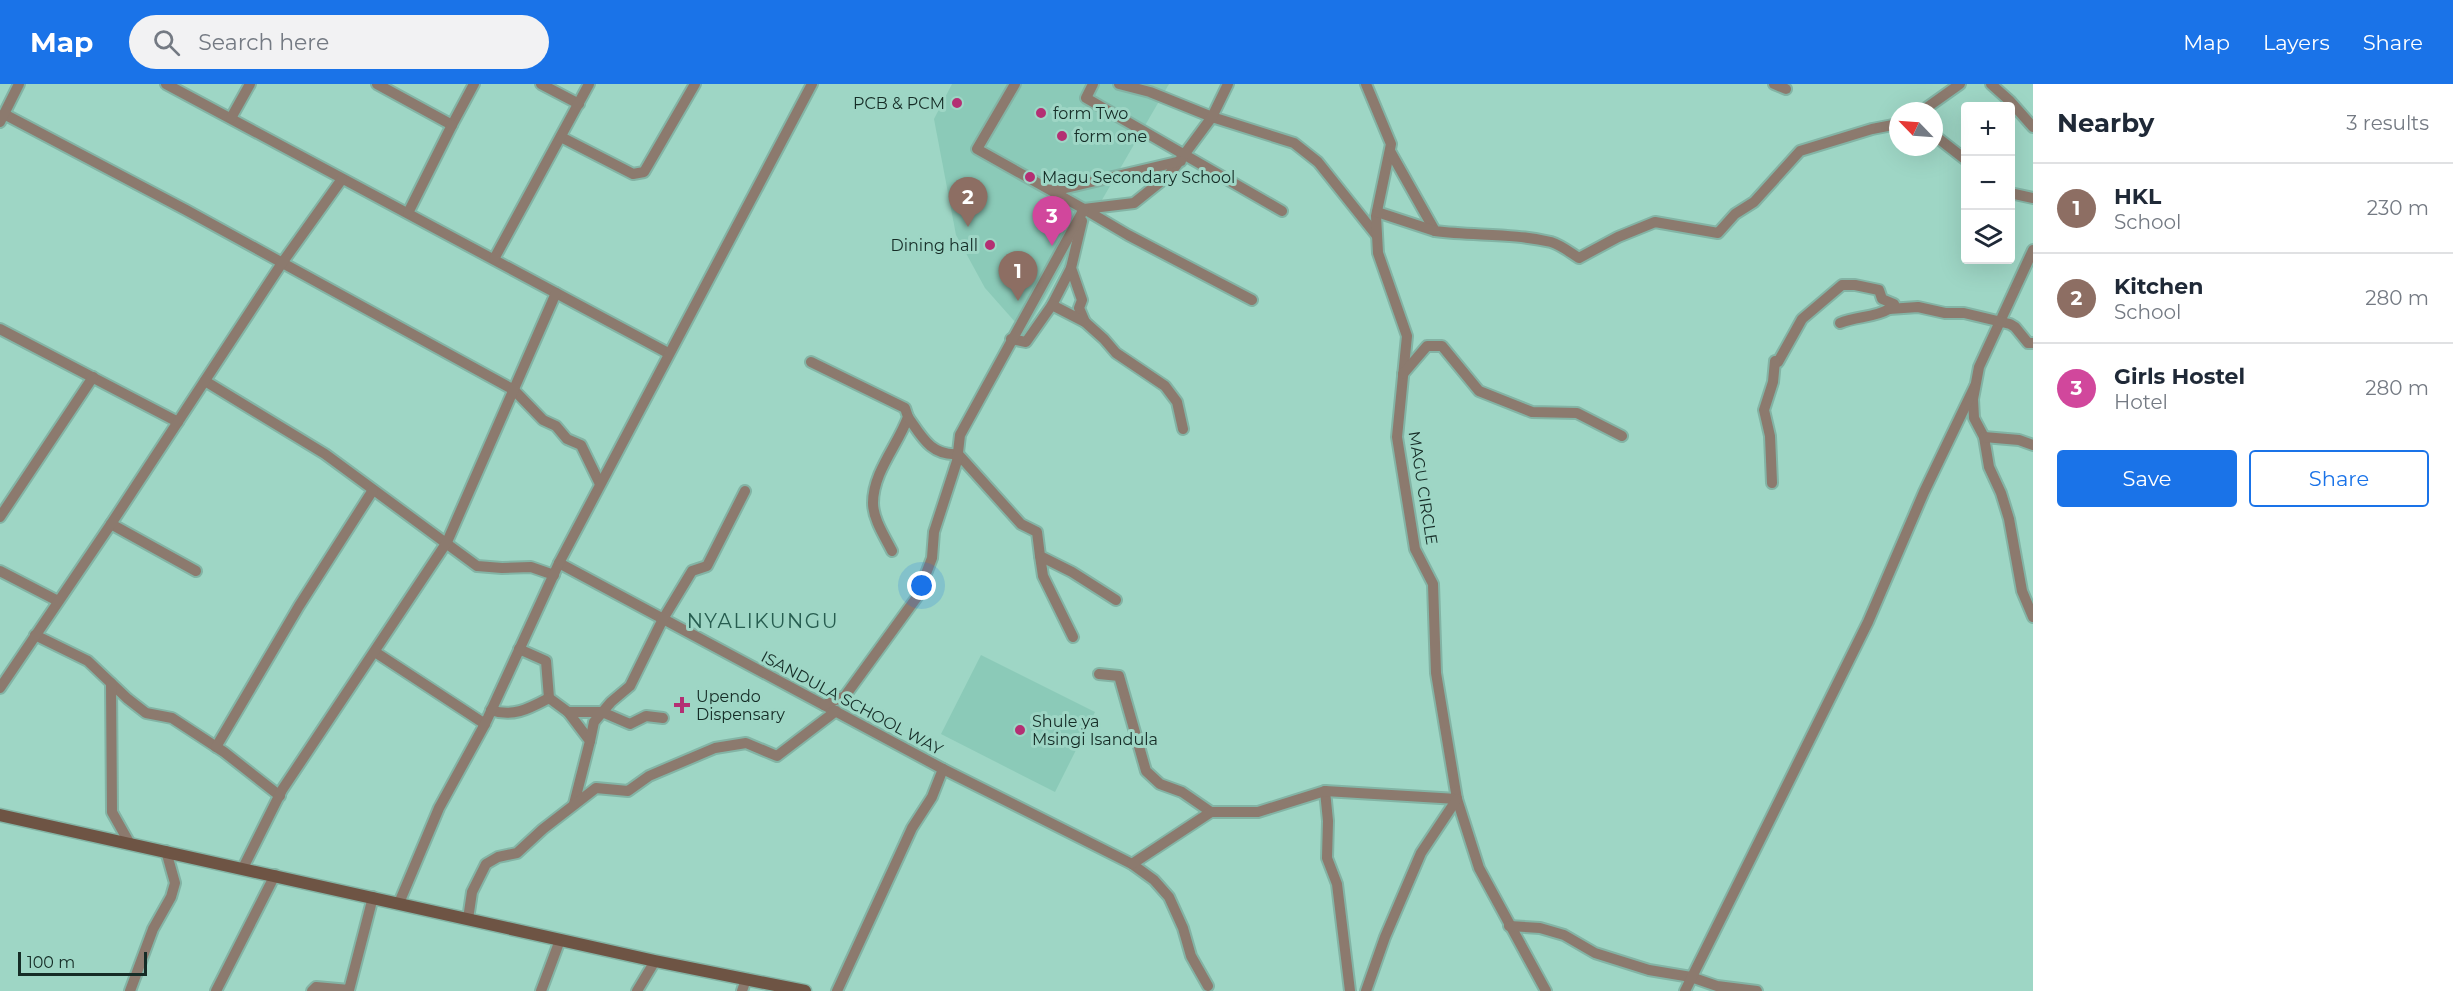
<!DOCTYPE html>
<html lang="en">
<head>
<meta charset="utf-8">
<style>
	:root { --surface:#fff; --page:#f2f2f3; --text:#1f2937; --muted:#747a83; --line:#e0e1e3; --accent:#1a73e8 }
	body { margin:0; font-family:Montserrat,sans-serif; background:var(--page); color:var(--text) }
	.controls { position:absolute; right:18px; top:18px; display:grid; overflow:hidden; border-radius:6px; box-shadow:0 6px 24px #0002 }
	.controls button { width:54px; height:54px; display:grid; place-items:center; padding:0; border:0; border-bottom:2px solid var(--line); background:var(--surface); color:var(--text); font:30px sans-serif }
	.compass { position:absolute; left:1889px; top:18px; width:54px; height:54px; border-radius:50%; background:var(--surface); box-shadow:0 6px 24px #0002; rotate:295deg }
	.scale { position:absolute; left:18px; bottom:15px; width:129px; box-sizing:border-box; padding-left:6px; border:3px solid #152c26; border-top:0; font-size:16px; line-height:21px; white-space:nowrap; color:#152c26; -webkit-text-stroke:4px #9ed6c5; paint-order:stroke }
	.you { position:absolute; left:922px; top:502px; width:21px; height:21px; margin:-15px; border:4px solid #fff; border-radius:50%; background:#1a73e8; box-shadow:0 0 0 9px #1a73e833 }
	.badge { display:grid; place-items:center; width:39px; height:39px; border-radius:50%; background:var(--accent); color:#fff; font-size:20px; font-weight:700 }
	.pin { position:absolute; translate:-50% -50px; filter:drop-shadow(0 2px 3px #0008) }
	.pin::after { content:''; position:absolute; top:32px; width:21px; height:18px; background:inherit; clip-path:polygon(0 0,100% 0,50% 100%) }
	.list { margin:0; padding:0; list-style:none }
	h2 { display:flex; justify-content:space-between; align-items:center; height:78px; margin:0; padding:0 24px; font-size:26px }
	h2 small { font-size:20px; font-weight:400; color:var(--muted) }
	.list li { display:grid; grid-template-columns:39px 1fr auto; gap:18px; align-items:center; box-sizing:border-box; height:90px; padding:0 24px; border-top:2px solid var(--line) }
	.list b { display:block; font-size:22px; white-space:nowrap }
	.list p { margin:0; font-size:20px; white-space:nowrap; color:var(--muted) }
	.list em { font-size:20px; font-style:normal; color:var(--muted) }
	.actions { display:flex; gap:12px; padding:18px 24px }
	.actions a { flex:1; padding:14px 0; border:2px solid var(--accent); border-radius:6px; text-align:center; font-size:21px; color:var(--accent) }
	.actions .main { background:var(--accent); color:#fff }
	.icon { flex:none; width:33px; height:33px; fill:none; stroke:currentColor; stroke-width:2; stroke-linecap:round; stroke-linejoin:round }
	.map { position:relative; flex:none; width:2033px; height:907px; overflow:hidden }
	header { display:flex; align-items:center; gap:36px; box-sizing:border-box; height:84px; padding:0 30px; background:var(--accent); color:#fff }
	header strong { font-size:28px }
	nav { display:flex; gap:33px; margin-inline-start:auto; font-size:21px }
	.search { width:420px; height:54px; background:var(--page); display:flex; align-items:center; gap:15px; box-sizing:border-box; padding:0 21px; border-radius:33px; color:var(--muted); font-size:22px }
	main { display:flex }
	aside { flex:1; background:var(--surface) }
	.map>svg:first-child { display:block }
	.built { fill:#8bcab8 }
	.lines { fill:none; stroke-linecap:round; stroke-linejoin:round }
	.minor-casing { stroke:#83b4a5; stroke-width:14 }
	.secondary-casing { stroke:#83b4a5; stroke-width:15 }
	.minor { stroke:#8c7a6e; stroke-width:10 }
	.secondary { stroke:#6e5444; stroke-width:12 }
	.poi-dot { fill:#b42f73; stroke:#9ed6c5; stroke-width:2 }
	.labels { text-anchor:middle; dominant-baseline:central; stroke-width:6; stroke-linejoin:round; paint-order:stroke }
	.poi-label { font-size:16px; fill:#152c26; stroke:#9ed6c5; text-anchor:start }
	.street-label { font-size:16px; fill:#152c26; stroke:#9ed6c5 }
	.quarter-label { font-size:20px; letter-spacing:1.5px; fill:#275d50; stroke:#9ed6c5 }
</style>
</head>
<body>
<header>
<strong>Map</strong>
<div class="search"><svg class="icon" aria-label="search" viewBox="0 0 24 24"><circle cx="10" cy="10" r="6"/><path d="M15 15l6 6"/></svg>Search here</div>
<nav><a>Map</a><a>Layers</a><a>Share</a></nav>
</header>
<main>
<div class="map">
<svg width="2033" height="907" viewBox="0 0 2033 907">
	<rect width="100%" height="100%" fill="#9ed6c5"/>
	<g class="built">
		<polygon points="952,0 1169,0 1025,249 985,204 956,151 934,35"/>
		<polygon points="981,571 1095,628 1055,708 941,650"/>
	</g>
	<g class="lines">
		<g class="minor-casing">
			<g id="minor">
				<polyline points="166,0 668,269"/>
				<polyline points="377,0 452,41 474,0"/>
				<polyline points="541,0 579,20"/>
				<polyline points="1015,0 977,65 1084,125"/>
				<polyline points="1093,0 1086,14 1282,127"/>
				<polyline points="1119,0 1150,8 1212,33 1294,59 1318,78 1377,152"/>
				<polyline points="1228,0 1212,33 1169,91 1134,119 1084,125 1128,151 1252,216"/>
				<polyline points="1366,0 1391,60 1376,132 1378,169 1407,252 1397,353 1415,465 1433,500 1436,589 1457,715 1479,784 1546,907"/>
				<polyline points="1774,0 1786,5"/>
				<polyline points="1991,0 2010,17 2033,43"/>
				<polyline points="1922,27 1960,0"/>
				<polyline points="4,30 186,126 514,306 543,336 556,342 567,355 581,361 600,400"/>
				<polyline points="231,34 250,0"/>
				<polyline points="0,38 19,0"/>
				<polyline points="1934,51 1966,76"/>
				<polyline points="561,53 633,90 644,88 695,0"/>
				<path d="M1390,67l45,80c38,5 78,2 116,11 10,3 20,11 28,16l39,-21 37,-15 63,11 17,-19 19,-12 46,-51 72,-22 26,-5"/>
				<polyline points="1053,107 1181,77"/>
				<polyline points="2010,109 2033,114"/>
				<polyline points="1377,128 1435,147"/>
				<polyline points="408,129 452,41"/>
				<polyline points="1082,137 1071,184 1082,216 1079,224 1085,238"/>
				<polyline points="2033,166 1979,283 1973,315 1974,334 1984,353 1989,383 2001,409 2009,435 2022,507 2033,533"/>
				<polyline points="494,175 589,0"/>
				<polyline points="1052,221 1071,184"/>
				<path d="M1840,239c16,-7 34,-5 49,-14"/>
				<polyline points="0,245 178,338"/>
				<polyline points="1011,255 1026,258 1052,221 1085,238 1104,255 1116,269 1165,302 1177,318 1183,345"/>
				<path d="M811,278l94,46 3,9c-10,28 -35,55 -35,86 0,16 12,34 19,48"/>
				<polyline points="1778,278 1802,235 1842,201 1855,201 1879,206 1882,215 1894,220 1889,225 1918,223 1945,229 1964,229 2010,240 2015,243 2028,259 2033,259"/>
				<polyline points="1403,290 1427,262 1442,262 1479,307 1532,328 1577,329 1622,352"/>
				<polyline points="205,297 325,370 477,482 502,484 531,483 554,491"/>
				<path d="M908,333c14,20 23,39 50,37l63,70 16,8 3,24 32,16 44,28"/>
				<polyline points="1984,353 2019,356 2033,361"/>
				<polyline points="1772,399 1770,352 1764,326 1773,298 1775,277"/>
				<polyline points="0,433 93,293"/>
				<polyline points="111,440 196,487"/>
				<polyline points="1040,472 1043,492 1073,553"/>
				<polyline points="559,479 943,685 1132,780 1154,796 1169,813 1183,844 1191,872 1208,902"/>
				<polyline points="0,487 58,517"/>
				<polyline points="35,551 88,577 128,615 146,629 172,634 224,668 280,712"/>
				<polyline points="519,565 546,577 549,614 568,628 590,657 574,720"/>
				<polyline points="375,568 485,640"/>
				<polyline points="1099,590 1119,592 1146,687 1160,700 1182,708 1211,728"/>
				<polyline points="111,599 112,728 130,760"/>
				<polyline points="0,604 111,440 282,179 342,95"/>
				<polyline points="824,621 845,612 917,513 932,474 934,448 957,377 960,351 1084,125"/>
				<path d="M491,626c22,8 39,-2 58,-12"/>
				<polyline points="568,628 602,628 630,640 646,632 663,634"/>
				<polyline points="590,657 594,638 611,618 630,602 663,535 692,487 707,482 745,407"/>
				<polyline points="216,663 299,522 373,406"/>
				<polyline points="1325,707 1328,737 1327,774 1337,800 1350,907"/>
				<polyline points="1132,780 1211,728 1258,728 1325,707 1457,715"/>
				<polyline points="243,784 282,706 447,458 556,209"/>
				<polyline points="399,819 439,724 485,640 559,479 812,0"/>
				<polyline points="468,835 472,808 486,780 498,773 517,769 543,745 596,704 628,707 649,692 715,664 746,659 777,672 836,627"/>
				<polyline points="1509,842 1540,844 1564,851 1595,869 1649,886 1691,893 1717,902 1757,907"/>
				<polyline points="130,907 153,845 171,813 175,799 166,767"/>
				<polyline points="216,907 275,791"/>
				<polyline points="312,907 316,903 349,906 373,813"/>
				<polyline points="541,907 560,856"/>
				<polyline points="637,907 655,877"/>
				<polyline points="742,907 746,895"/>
				<polyline points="837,907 912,744 932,713 943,685"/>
				<polyline points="1366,907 1385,853 1421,769 1457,715"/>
				<polyline points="1685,907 1868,538 1924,408 1975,302"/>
			</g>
		</g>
		<g class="secondary-casing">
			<polyline id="secondary" points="0,731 655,877 805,907"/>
		</g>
		<use href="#minor" class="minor"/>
		<use href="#secondary" class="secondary"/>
	</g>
	<g class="poi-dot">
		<circle cx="957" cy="19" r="6"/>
		<circle cx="1041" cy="29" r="6"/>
		<circle cx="1062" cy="52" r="6"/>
		<circle cx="1030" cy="93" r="6"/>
		<circle cx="990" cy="161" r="6"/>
		<path d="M679 612h6v6h6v6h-6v6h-6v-6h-6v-6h6z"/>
		<circle cx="1020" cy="646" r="6"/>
	</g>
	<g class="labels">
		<g class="poi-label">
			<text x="945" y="19" text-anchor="end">PCB &amp; PCM</text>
			<text x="1053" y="29">form Two</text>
			<text x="1074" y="52">form one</text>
			<text x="1042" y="93">Magu Secondary School</text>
			<text x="978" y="161" text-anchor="end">Dining hall</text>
			<text x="696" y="612">Upendo<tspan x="696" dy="18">Dispensary</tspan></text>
			<text x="1032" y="637">Shule ya<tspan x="1032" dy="18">Msingi Isandula</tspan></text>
		</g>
		<g class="street-label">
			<text transform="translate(1423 404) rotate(81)">MAGU CIRCLE</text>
			<text transform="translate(852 619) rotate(28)">ISANDULA SCHOOL WAY</text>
		</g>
		<g class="quarter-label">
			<text x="763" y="537">NYALIKUNGU</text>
		</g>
	</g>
</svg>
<div class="controls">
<button>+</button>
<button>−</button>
<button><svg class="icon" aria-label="layers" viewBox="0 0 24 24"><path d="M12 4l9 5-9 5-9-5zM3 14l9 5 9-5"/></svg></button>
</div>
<svg class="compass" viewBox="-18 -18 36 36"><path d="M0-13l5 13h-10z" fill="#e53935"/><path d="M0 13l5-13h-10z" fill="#747a83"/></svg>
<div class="scale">100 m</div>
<div class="you"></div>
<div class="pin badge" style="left:1018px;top:217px;background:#8d6e63">1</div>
<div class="pin badge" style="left:968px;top:143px;background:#8d6e63">2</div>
<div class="pin badge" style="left:1052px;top:162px;background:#d1479c">3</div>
</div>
<aside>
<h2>Nearby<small>3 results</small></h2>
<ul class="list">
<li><span class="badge" style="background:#8d6e63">1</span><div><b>HKL</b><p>School</p></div><em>230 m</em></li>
<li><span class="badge" style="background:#8d6e63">2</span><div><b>Kitchen</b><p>School</p></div><em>280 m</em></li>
<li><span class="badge" style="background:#d1479c">3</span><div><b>Girls Hostel</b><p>Hotel</p></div><em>280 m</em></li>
</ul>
<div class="actions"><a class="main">Save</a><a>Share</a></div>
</aside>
</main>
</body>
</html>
